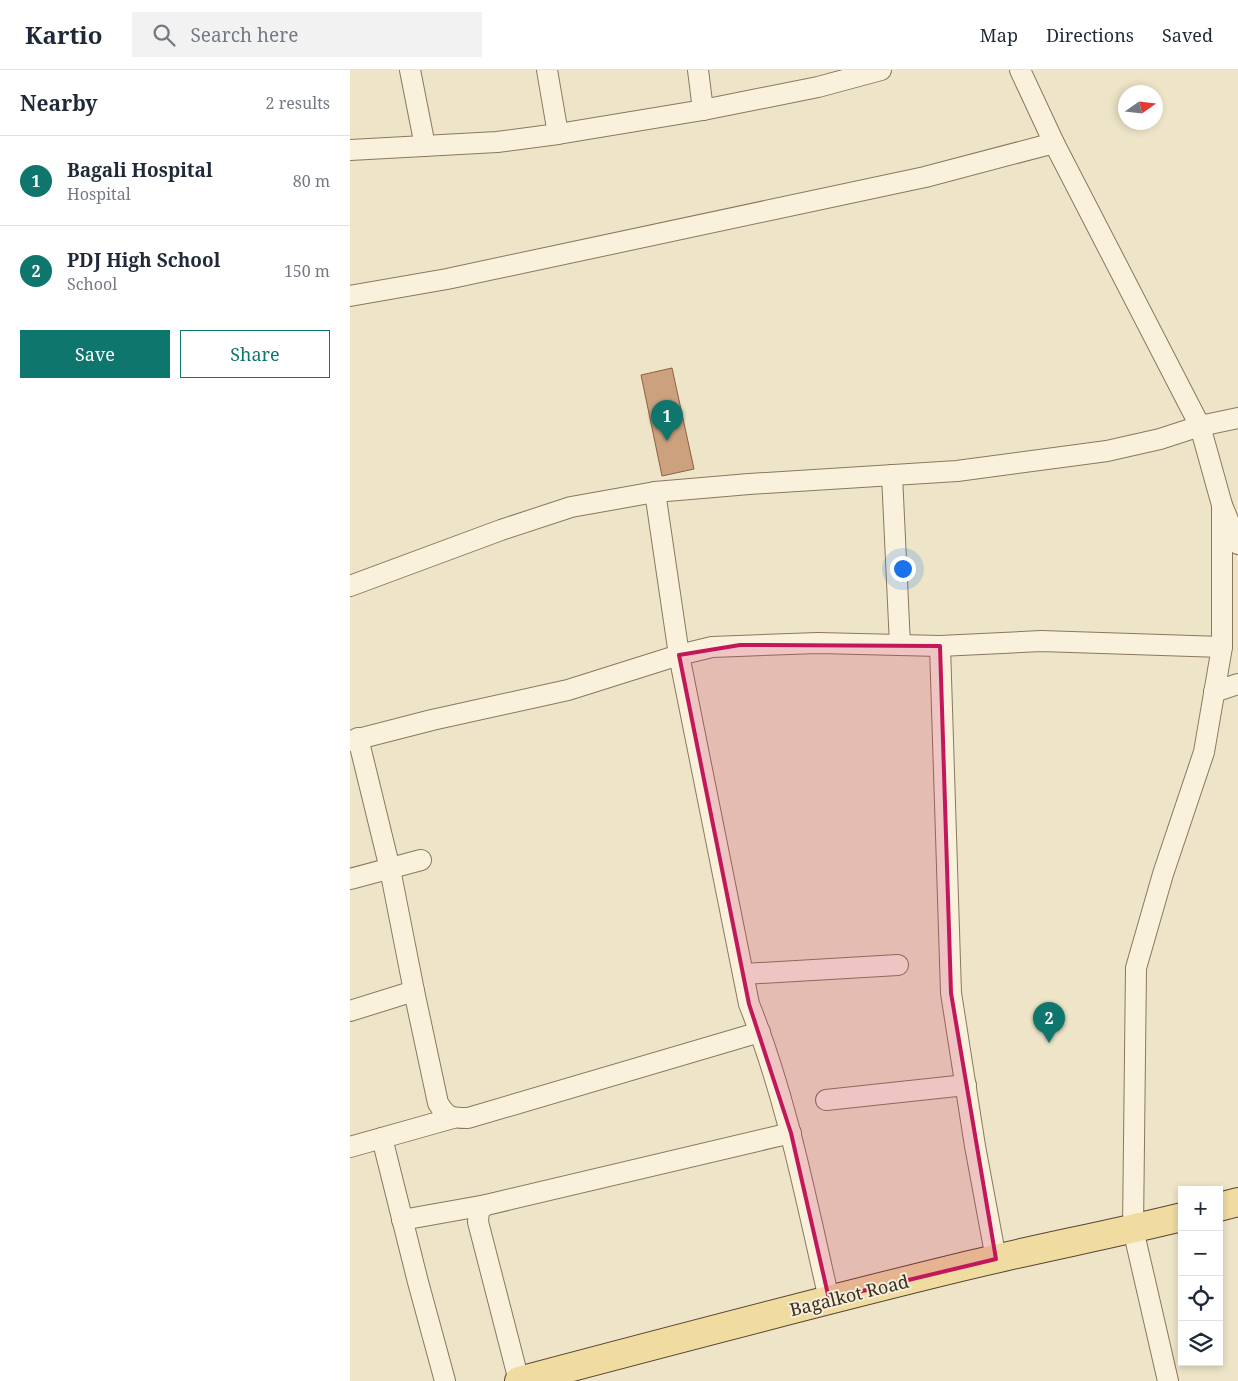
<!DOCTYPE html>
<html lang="en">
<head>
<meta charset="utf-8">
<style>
	:root { --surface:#fff; --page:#f2f2f3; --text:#1f2937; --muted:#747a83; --line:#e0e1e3; --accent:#0f766e }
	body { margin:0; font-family:"Noto Serif",serif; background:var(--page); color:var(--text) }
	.controls { position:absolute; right:15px; bottom:15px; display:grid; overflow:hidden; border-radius:0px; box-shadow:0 2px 8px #0003 }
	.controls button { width:45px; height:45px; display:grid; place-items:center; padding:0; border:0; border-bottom:1px solid var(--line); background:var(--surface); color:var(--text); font:25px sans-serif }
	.compass { position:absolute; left:768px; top:15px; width:45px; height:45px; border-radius:50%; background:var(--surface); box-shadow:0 2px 8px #0003; rotate:76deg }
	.you { position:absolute; left:552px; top:498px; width:18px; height:18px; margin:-12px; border:4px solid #fff; border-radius:50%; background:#1a73e8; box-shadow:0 0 0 8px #1a73e833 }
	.badge { display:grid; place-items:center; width:32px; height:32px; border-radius:50%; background:var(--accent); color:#fff; font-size:16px; font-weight:700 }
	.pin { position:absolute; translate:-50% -41px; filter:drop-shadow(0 1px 2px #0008) }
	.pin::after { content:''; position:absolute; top:26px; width:18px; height:15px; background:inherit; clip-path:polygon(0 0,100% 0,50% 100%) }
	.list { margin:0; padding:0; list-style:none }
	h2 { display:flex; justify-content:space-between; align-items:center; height:65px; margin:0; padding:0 20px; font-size:21px }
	h2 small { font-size:16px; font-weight:400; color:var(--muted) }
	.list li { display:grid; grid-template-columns:32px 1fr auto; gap:15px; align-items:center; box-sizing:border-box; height:90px; padding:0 20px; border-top:1px solid var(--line) }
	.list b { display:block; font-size:19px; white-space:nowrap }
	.list p { margin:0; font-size:16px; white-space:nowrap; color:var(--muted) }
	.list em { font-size:16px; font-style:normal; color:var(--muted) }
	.actions { display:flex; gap:10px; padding:15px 20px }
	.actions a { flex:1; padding:11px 0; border:1px solid var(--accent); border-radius:0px; text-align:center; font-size:18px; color:var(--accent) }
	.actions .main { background:var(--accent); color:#fff }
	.icon { flex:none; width:28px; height:28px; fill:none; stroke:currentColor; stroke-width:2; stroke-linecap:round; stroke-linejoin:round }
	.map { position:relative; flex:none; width:888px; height:1311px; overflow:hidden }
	header { display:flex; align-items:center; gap:30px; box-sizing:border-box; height:70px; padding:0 25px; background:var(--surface); border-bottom:1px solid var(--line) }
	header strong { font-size:24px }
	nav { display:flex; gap:28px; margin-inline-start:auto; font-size:18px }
	.search { width:350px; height:45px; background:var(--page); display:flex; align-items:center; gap:12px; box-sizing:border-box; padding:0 18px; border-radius:0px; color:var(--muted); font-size:19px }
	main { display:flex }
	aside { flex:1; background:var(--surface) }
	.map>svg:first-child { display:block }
	.building { fill:#cca27e; stroke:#8a6243 }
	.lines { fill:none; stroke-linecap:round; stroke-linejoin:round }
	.street-casing { stroke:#8b775d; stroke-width:22 }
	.primary-casing { stroke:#594531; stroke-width:30 }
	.street { stroke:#f9f1dc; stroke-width:20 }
	.primary { stroke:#f0dba1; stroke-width:28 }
	.marked { fill:#c2185b; fill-opacity:0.2; stroke:#c2185b; stroke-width:4; stroke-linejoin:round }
	.labels { text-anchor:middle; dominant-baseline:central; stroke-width:4; stroke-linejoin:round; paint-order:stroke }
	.street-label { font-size:18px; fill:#3b2f20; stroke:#f6eed8 }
</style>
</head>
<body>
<header>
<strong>Kartio</strong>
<div class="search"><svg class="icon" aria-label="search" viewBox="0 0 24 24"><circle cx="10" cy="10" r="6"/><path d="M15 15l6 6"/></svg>Search here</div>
<nav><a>Map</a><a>Directions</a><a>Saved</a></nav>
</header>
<main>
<aside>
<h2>Nearby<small>2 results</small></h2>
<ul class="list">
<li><span class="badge">1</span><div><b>Bagali Hospital</b><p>Hospital</p></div><em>80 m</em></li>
<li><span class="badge">2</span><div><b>PDJ High School</b><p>School</p></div><em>150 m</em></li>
</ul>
<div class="actions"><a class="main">Save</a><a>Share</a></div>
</aside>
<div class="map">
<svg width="888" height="1311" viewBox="0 0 888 1311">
	<rect width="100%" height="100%" fill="#eee5c8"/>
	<polygon class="building" points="322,298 344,399 312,406 291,305"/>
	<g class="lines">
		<g class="street-casing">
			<g id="street">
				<polyline points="60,0 75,76"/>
				<polyline points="197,0 208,64"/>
				<polyline points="348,0 353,40"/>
				<polyline points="670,0 704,73 850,356 872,435 888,474"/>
				<polyline points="0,80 147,72 208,64 353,40 468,17 531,0"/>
				<polyline points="0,226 97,209 575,107 704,73"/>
				<polyline points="542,405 550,575"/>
				<path d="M305,422l24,163 70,349c38,95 57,196 80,295"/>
				<polyline points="0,516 151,460 221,437 305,422 399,414 607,401 757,381 810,369 850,356 888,348"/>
				<polyline points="590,576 601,923 625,1076 646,1189"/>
				<polyline points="864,622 888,614"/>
				<path d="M8,668l32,131 24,122 24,112c9,15 13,15 30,15l292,-86"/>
				<polyline points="0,671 82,650 218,620 329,585 362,577 468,573 590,576 691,571 872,577"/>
				<polyline points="0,809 71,790"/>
				<polyline points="394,904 548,895"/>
				<polyline points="0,941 64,921"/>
				<polyline points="476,1030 616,1015"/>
				<polyline points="32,1068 68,1212 95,1311"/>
				<polyline points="0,1077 103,1048"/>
				<polyline points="52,1150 136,1135"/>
				<polyline points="169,1311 128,1152 129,1140 136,1135 441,1063"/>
				<polyline points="818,1311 783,1159 786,898 813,804 854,682 872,577 872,435"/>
			</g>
		</g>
		<g class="primary-casing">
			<g id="primary">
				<polyline points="869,1137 888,1132"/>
				<path d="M169,1311c147,-39 294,-78 442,-114 73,-18 148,-32 221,-50"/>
			</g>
		</g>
		<use href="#street" class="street"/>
		<use href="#primary" class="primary"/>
	</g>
	<path class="marked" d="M390,575l200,1 11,347 45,266 -167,40 -38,-166 -42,-129 -70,-349z"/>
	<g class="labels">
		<g class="street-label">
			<text transform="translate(499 1225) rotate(-14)">Bagalkot Road</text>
		</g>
	</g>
</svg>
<div class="controls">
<button>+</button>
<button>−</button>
<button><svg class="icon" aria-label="locate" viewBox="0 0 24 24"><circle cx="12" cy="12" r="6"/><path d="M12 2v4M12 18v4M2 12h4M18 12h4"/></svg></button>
<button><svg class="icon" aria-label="layers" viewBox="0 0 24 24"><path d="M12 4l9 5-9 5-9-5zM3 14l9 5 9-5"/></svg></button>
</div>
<svg class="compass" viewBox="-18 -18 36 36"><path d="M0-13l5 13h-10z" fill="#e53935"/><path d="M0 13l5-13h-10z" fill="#747a83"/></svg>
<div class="you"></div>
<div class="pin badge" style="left:317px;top:371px">1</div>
<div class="pin badge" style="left:699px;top:973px">2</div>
</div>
</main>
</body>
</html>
